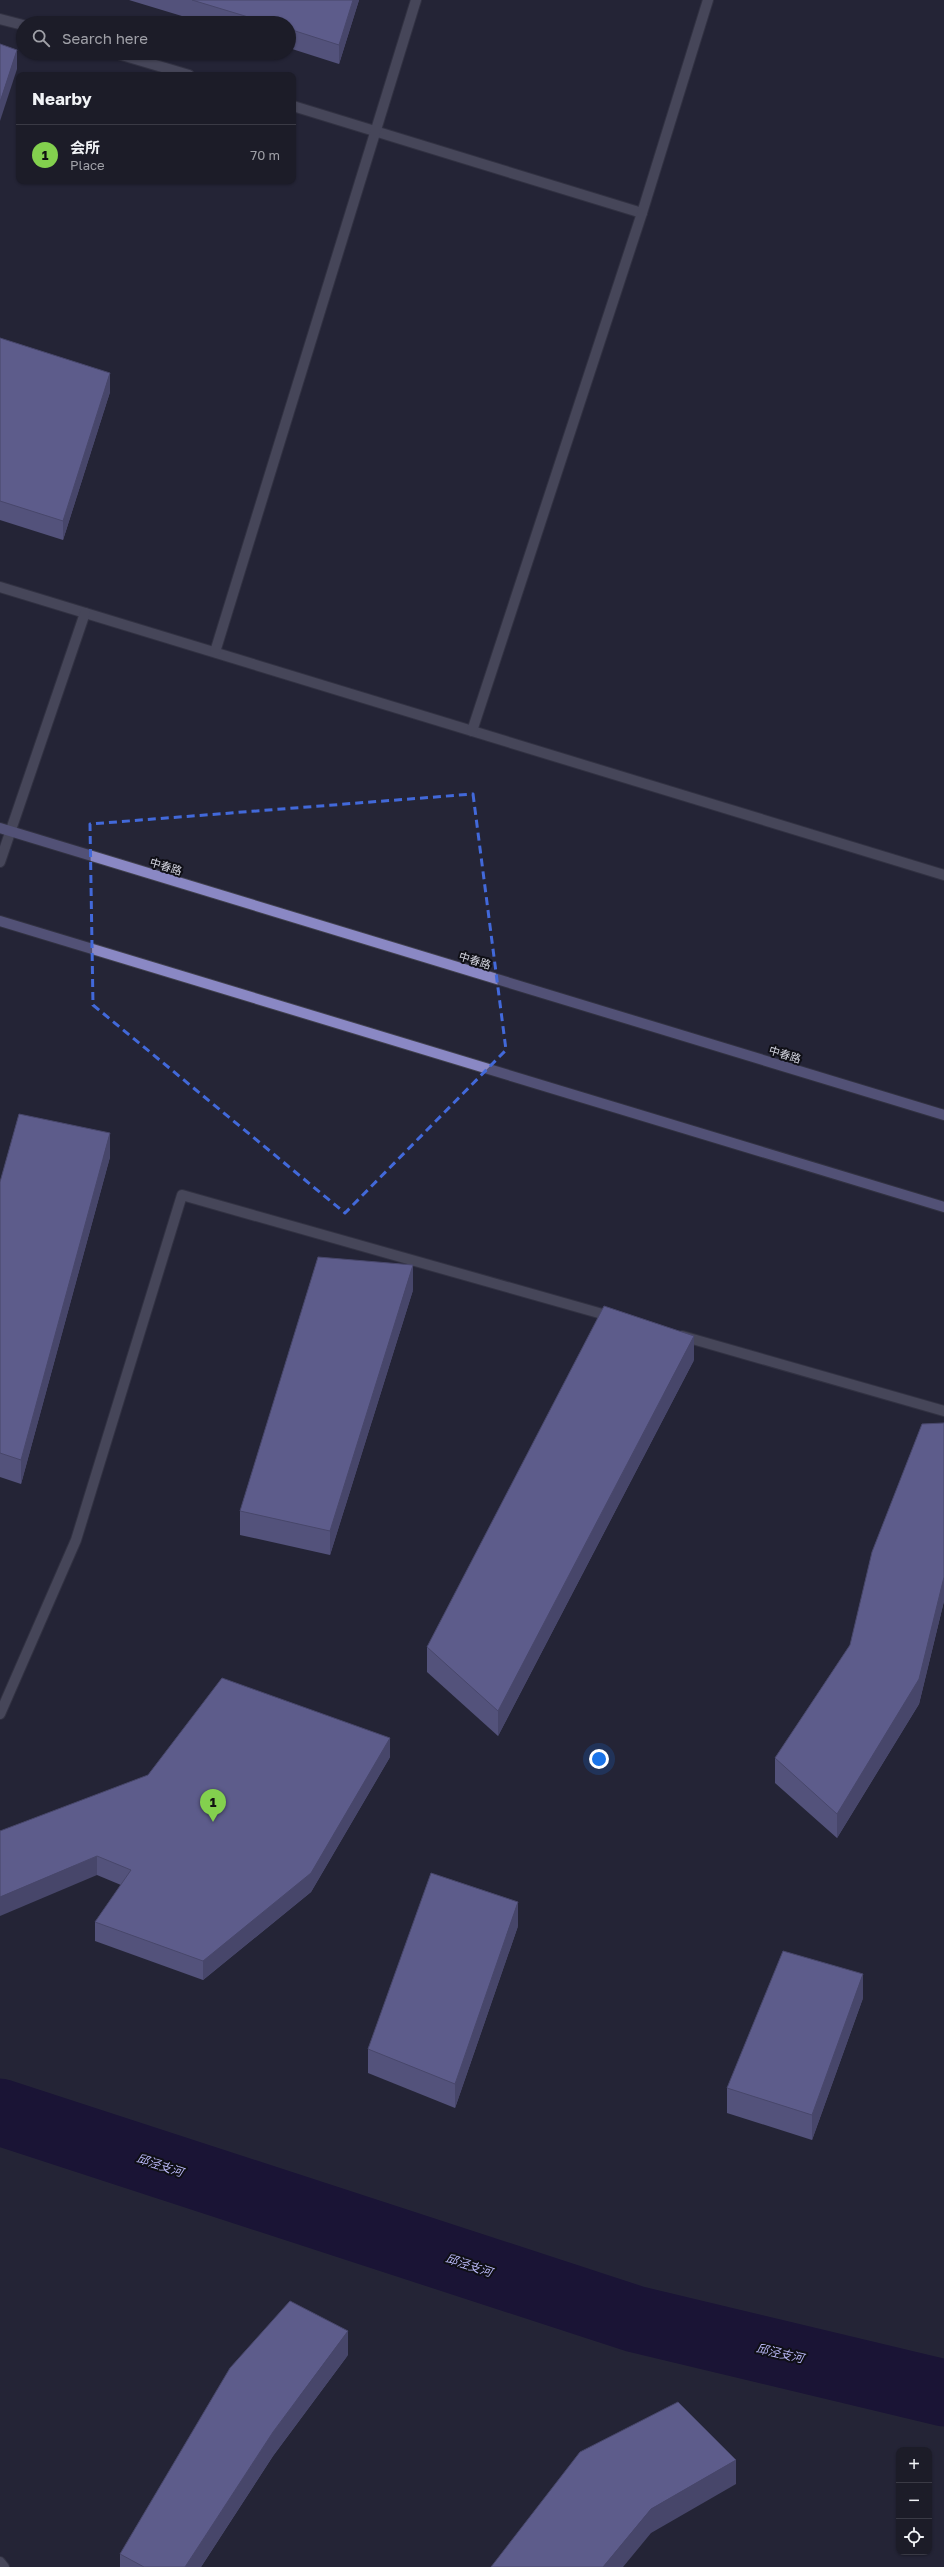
<!DOCTYPE html>
<html lang="en">
<head>
<meta charset="utf-8">
<style>
	:root { --surface:#1c1c28; --page:#292934; --text:#f1f3f6; --muted:#a0a1a8; --line:#3a3a45; --accent:#83d04e }
	body { margin:0; font-family:"Golos Text","Noto Sans SC",sans-serif; background:var(--page); color:var(--text) }
	.controls { position:absolute; right:12px; bottom:12px; display:grid; overflow:hidden; border-radius:8px; box-shadow:0 1px 3px #0004 }
	.controls button { width:36px; height:36px; display:grid; place-items:center; padding:0; border:0; border-bottom:1px solid var(--line); background:var(--surface); color:var(--text); font:20px sans-serif }
	.you { position:absolute; left:599px; top:1759px; width:14px; height:14px; margin:-10px; border:3px solid #fff; border-radius:50%; background:#1a73e8; box-shadow:0 0 0 6px #1a73e833 }
	.badge { display:grid; place-items:center; width:26px; height:26px; border-radius:50%; background:var(--accent); color:#111; font-size:13px; font-weight:700 }
	.pin { position:absolute; translate:-50% -33px; filter:drop-shadow(0 1px 2px #0008) }
	.pin::after { content:''; position:absolute; top:21px; width:14px; height:12px; background:inherit; clip-path:polygon(0 0,100% 0,50% 100%) }
	.list { margin:0; padding:0; list-style:none }
	h2 { display:flex; justify-content:space-between; align-items:center; height:52px; margin:0; padding:0 16px; font-size:17px }
	h2 small { font-size:13px; font-weight:400; color:var(--muted) }
	.list li { display:grid; grid-template-columns:26px 1fr auto; gap:12px; align-items:center; box-sizing:border-box; height:60px; padding:0 16px; border-top:1px solid var(--line) }
	.list b { display:block; font-size:15px; white-space:nowrap }
	.list p { margin:0; font-size:13px; white-space:nowrap; color:var(--muted) }
	.list em { font-size:13px; font-style:normal; color:var(--muted) }
	.icon { flex:none; width:22px; height:22px; fill:none; stroke:currentColor; stroke-width:2; stroke-linecap:round; stroke-linejoin:round }
	.map { position:relative; flex:none; width:944px; height:2567px; overflow:hidden }
	.search { position:absolute; background:var(--surface); box-shadow:0 1px 3px #0004; left:16px; top:16px; width:280px; height:44px; display:flex; align-items:center; gap:10px; box-sizing:border-box; padding:0 14px; border-radius:22px; color:var(--muted); font-size:15px }
	.panel { position:absolute; background:var(--surface); box-shadow:0 1px 3px #0004; left:16px; top:72px; width:280px; height:112px; border-radius:8px }
	.map>svg:first-child { display:block }
	.lines { fill:none; stroke-linecap:round; stroke-linejoin:round }
	.river { stroke:#0e0134; stroke-width:67 }
	.minor-casing { stroke:#424250; stroke-width:12 }
	.major-casing { stroke:#424250; stroke-width:12 }
	.minor { stroke:#6f6f84; stroke-width:10 }
	.major { stroke:#8a88c4; stroke-width:10 }
	.wall { fill:#8c8acf }
	.shaded-wall { fill:#7270a9 }
	.building { fill:#a3a0f1; stroke:#7270a9 }
	.marked { fill:none; stroke:#4269da; stroke-width:3; stroke-dasharray:8 5; stroke-linejoin:round }
	.labels { text-anchor:middle; dominant-baseline:central; stroke-width:4; stroke-linejoin:round; paint-order:stroke }
	.street-label { font-size:11px; fill:#d6d7e2; stroke:#0f0f16 }
	.water-label { font-size:12px; font-style:italic; fill:#bab9f7; stroke:#0f0f16 }
</style>
</head>
<body>
<div class="map">
<svg width="944" height="2567" viewBox="0 0 944 2567">
	<rect width="100%" height="100%" fill="#252536"/>
	<g class="lines">
		<polyline class="river" points="0,2112 635,2319 944,2393"/>
		<g class="minor-casing">
			<g id="minor">
				<polyline points="0,19 23,25"/>
				<polyline points="115,53 189,75"/>
				<polyline points="293,106 642,213"/>
				<polyline points="0,587 944,875"/>
				<polyline points="215,652 416,0"/>
				<polyline points="472,731 642,213 708,0"/>
				<polyline points="0,862 85,613"/>
				<polyline points="682,1336 944,1411"/>
				<polyline points="0,1714 76,1540 182,1195 613,1317"/>
				<polyline points="0,2562 4,2567"/>
			</g>
		</g>
		<g class="major-casing">
			<g id="major">
				<polyline points="0,828 944,1115"/>
				<polyline points="0,921 944,1207"/>
			</g>
		</g>
		<use href="#minor" class="minor"/>
		<use href="#major" class="major"/>
	</g>
	<g class="wall">
		<polygon points="129,0 359,0 339,64 289,48 289,23 205,23"/>
		<polygon points="0,338 110,392 63,540 0,520"/>
		<polygon points="110,1157 21,1484 0,1477 0,1182"/>
		<polygon points="413,1290 330,1555 240,1535 240,1511"/>
		<polygon points="694,1360 498,1736 427,1672 427,1647"/>
		<polygon points="944,1423 944,1601 919,1704 837,1838 775,1783 775,1758 850,1645"/>
		<polygon points="390,1757 311,1892 203,1980 95,1941 95,1922 121,1885 97,1875 0,1831"/>
		<polygon points="518,1926 455,2108 368,2073 368,2049"/>
		<polygon points="863,1998 812,2140 727,2113 727,2088"/>
		<polygon points="348,2355 273,2456 201,2567 120,2567 120,2554"/>
	</g>
	<g class="shaded-wall">
		<polygon points="353,0 359,0 339,64 339,45"/>
		<polygon points="17,50 17,69 0,121 0,102"/>
		<polygon points="110,373 110,392 63,540 63,521"/>
		<polygon points="110,1133 110,1157 21,1484 21,1460"/>
		<polygon points="413,1265 413,1290 330,1555 330,1531"/>
		<polygon points="694,1336 694,1360 498,1736 498,1711"/>
		<polygon points="944,1577 944,1601 919,1704 837,1838 837,1814"/>
		<polygon points="390,1738 390,1757 311,1892 203,1980 203,1961"/>
		<polygon points="97,1856 97,1875 0,1916 0,1897"/>
		<polygon points="518,1902 518,1926 455,2108 455,2084"/>
		<polygon points="863,1974 863,1998 812,2140 812,2115"/>
		<polygon points="348,2331 348,2355 273,2456 201,2567 185,2567 273,2432"/>
		<polygon points="736,2460 736,2484 651,2533 623,2567 603,2567 651,2509"/>
	</g>
	<g class="building">
		<polygon points="192,0 353,0 339,45 289,29 289,23 268,23"/>
		<polygon points="0,44 17,50 0,102"/>
		<polygon points="0,338 110,373 63,521 0,501"/>
		<polygon points="19,1114 110,1133 21,1460 0,1453 0,1182"/>
		<polygon points="318,1257 413,1265 330,1531 240,1511"/>
		<polygon points="604,1306 694,1336 498,1711 427,1647"/>
		<polygon points="944,1423 944,1577 919,1679 837,1814 775,1758 850,1645 872,1552 922,1424"/>
		<polygon points="222,1678 390,1738 311,1873 203,1961 95,1922 131,1870 97,1856 0,1897 0,1831 148,1775"/>
		<polygon points="431,1873 518,1902 455,2084 368,2049"/>
		<polygon points="783,1951 863,1974 812,2115 727,2088"/>
		<polygon points="290,2301 348,2331 273,2432 185,2567 144,2567 120,2554 230,2368"/>
		<polygon points="678,2402 736,2460 651,2509 603,2567 491,2567 580,2452"/>
	</g>
	<path d="M0 0H944V2567H0ZM473,794l33,256 -161,163 -252,-208 -3,-181z" fill="#252536" fill-opacity=".55" fill-rule="evenodd"/>
	<path class="marked" d="M473,794l33,256 -161,163 -252,-208 -3,-181z"/>
	<g class="labels">
		<g class="street-label">
			<text transform="translate(166 866) rotate(17)">中春路</text>
			<text transform="translate(475 960) rotate(17)">中春路</text>
			<text transform="translate(785 1054) rotate(17)">中春路</text>
		</g>
		<g class="water-label">
			<text transform="translate(160 2165) rotate(18)">邱泾支河</text>
			<text transform="translate(469 2265) rotate(18)">邱泾支河</text>
			<text transform="translate(780 2353) rotate(13)">邱泾支河</text>
		</g>
	</g>
</svg>
<div class="controls">
<button>+</button>
<button>−</button>
<button><svg class="icon" aria-label="locate" viewBox="0 0 24 24"><circle cx="12" cy="12" r="6"/><path d="M12 2v4M12 18v4M2 12h4M18 12h4"/></svg></button>
</div>
<div class="you"></div>
<div class="pin badge" style="left:213px;top:1822px">1</div>
<div class="search"><svg class="icon" aria-label="search" viewBox="0 0 24 24"><circle cx="10" cy="10" r="6"/><path d="M15 15l6 6"/></svg>Search here</div>
<section class="panel">
<h2>Nearby<small></small></h2>
<ul class="list">
<li><span class="badge">1</span><div><b>会所</b><p>Place</p></div><em>70 m</em></li>
</ul>
</section>
</div>
</body>
</html>
